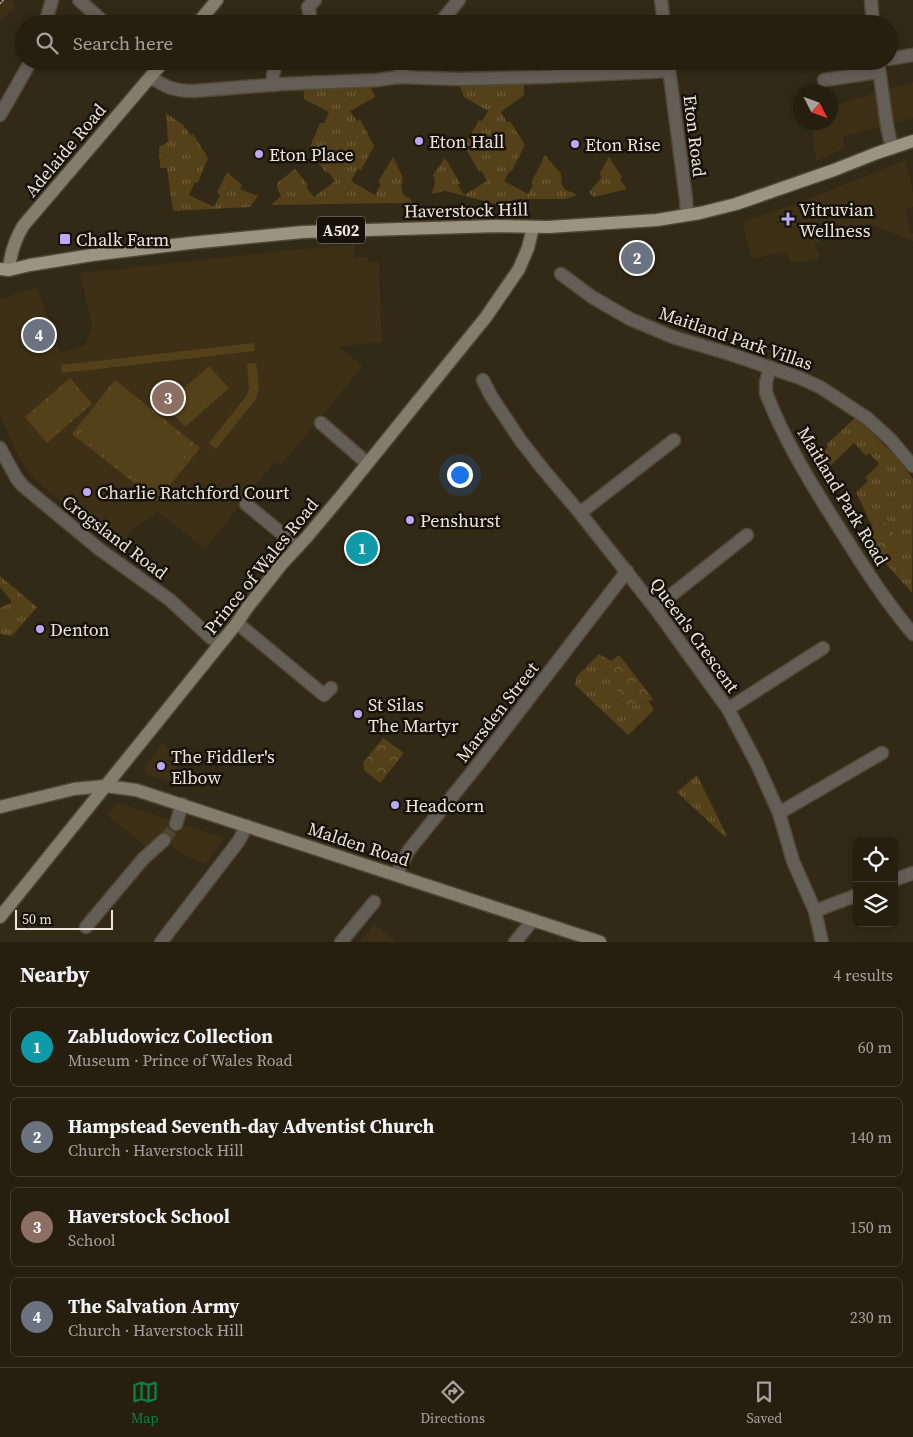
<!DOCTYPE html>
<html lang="en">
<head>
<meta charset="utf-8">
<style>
	:root { --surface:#261f10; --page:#2e2719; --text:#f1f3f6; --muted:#a4a29f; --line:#423d30; --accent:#0b8043 }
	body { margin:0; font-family:"Source Serif 4",serif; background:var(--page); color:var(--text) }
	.controls { position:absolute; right:15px; bottom:15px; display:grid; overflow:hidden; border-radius:8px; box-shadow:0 2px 8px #0003 }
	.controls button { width:45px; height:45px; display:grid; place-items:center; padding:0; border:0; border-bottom:1px solid var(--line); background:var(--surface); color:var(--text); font:25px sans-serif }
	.compass { position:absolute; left:793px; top:85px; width:45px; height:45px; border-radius:50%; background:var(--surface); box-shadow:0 2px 8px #0003; rotate:132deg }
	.scale { position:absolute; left:15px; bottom:12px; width:98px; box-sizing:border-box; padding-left:5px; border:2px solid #ece5da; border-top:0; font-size:14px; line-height:18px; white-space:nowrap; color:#ece5da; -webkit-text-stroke:4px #16120a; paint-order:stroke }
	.you { position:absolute; left:459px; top:474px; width:18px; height:18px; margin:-12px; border:4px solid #fff; border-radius:50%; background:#1a73e8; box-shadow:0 0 0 8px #1a73e833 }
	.badge { display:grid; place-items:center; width:32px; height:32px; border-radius:50%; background:var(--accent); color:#fff; font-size:16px; font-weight:700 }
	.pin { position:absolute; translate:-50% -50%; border:2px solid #fff; box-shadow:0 1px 5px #0006 }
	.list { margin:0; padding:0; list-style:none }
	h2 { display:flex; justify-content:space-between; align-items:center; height:65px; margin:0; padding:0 20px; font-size:21px }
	h2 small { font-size:16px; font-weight:400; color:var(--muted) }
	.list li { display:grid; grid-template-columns:32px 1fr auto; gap:15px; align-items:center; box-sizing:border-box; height:80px; margin:0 10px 10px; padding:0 10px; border:1px solid var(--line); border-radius:8px }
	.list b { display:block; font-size:19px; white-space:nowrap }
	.list p { margin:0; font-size:16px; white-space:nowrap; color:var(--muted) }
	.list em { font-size:16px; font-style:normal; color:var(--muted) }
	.icon { flex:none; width:28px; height:28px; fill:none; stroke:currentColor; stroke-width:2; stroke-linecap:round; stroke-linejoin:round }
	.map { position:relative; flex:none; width:913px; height:942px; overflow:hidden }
	.search { position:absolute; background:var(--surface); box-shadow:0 2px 8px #0003; left:15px; right:15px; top:15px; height:55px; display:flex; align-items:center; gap:12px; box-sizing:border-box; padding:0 18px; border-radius:28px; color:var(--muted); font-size:19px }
	.sheet { height:425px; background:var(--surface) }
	nav { display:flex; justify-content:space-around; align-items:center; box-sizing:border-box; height:70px; border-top:1px solid var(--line); background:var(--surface); font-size:14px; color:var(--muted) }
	nav a { display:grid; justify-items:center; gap:2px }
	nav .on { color:var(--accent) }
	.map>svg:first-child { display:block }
	.built { fill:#3d3016 }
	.grass { fill:url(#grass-tufts) }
	.park { fill:url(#park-crowns) }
	.pitch { fill:#554119 }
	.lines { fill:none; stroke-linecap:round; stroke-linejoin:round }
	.street-tunnel { stroke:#4e4533; stroke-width:12; stroke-dasharray:12 6; stroke-linecap:butt }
	.street-casing { stroke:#504735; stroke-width:15 }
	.secondary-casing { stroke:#504735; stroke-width:15 }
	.primary-casing { stroke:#504735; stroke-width:15 }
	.street { stroke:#645f56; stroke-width:12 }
	.secondary { stroke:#847d6e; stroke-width:12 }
	.primary { stroke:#9d9381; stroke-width:12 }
	.rail-casing { stroke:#a8a193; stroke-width:5.5 }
	.rail { stroke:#16120a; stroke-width:4; stroke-dasharray:11; stroke-linecap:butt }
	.poi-dot { fill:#baaaf6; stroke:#16120a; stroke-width:2 }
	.labels { text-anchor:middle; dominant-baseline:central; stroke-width:5; stroke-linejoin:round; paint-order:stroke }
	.shield { fill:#16120a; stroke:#aca69c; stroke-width:1 }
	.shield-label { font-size:16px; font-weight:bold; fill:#ece5da }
	.street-label { font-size:18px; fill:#ece5da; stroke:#16120a }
	.poi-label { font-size:18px; fill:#ece5da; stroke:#16120a; text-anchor:start }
</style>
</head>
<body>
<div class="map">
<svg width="913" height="942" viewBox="0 0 913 942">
	<defs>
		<pattern id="grass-tufts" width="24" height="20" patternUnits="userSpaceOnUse" patternTransform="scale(1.25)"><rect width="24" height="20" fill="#554119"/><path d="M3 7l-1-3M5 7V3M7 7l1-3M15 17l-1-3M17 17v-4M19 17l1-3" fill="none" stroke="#6e5c3a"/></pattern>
		<pattern id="park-crowns" width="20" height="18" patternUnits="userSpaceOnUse" patternTransform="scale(1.25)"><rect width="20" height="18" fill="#554119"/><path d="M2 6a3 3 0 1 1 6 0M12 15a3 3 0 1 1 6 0" fill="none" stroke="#6e5c3a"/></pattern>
	</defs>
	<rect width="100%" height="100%" fill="#322916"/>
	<g class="built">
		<polygon points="0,0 10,0 16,7 0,21"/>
		<polygon points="913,82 913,118 843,137 844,149 816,161 811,123 830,122 831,106"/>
		<polygon points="906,160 913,194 913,207 906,209 910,233 913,233 913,241 870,224 849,227 815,244 820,257 815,260 790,263 788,255 786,255 784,252 752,259 742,222 790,206"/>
		<polygon points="354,245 354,258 368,257 368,262 379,262 382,342 338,347 363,366 280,466 274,462 205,549 158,512 132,530 118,548 33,478 19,458 0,415 0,299 37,287 61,353 85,345 92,327 80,273 291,250"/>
		<polygon points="162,743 180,758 172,783 146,774 144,768"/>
		<polygon points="119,803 224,838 206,864 183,855 162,838 148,848 107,815 116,804"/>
		<polygon points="374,924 390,937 396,942 360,942"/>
	</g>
	<g class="grass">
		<polygon points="303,76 365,76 375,97 350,111 357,121 360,119 374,146 361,170 358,169 351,181 375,195 381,184 378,182 393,157 403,178 401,187 404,196 409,198 414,204 391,203 271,205 281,196 277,188 277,183 295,169 308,185 306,187 314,197 335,181 328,172 326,173 309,149 320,123 324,123 329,112 304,99"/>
		<path d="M524,78v17l-23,17 6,10 3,-1 15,24 -13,26h-2l-6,10 24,13 5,-9 -2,-2 14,-28 16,19 1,11 4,5 12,5 -13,4h-49l-16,6 -55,-14 -14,3c3,-6 6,-12 2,-19l12,-17 15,25 -2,2 6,10 23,-14 -5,-10 -3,1 -15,-26 15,-26 3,1 6,-10 -24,-14 -6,-16z"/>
		<polygon points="166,113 183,125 191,136 193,134 208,158 198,183 195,182 189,195 214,207 220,195 217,193 227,172 242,185 240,189 258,196 250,207 173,211 167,168 160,168 159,147 168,142"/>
		<polygon points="609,157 622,177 620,179 627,189 594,197 589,192 602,177 599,174"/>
		<polygon points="856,417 898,459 913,479 912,593 881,558 900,549 887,521 873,528 856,492 868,481 865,478 879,464 869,453 866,456 854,443 830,466 820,457 816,457 828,447 827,444"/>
		<polygon points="0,576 37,607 12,636 0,634 0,608 12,602 0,587"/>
		<path d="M599,654l12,7 8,-6 4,5 -17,12 3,7 5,2 4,4c-6,27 14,20 31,17l5,8 -26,25 -53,-50 2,-9z"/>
		<polygon points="697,775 727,836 725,837 677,792"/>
	</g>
	<g class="park">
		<polygon points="70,378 92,404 47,443 25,417"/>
		<polygon points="115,380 200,448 157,501 72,434"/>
		<polygon points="888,521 900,549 877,559 865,531"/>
		<path d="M623,660l30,39c-5,4 -10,4 -16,5 -16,3 -23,-1 -19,-19l-4,-4 -8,-4 -1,-2 1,-3z"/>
		<polygon points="383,738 404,753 380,783 364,770 363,763"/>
	</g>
	<g class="pitch">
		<polygon points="254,343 255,351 62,373 61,365"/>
		<polygon points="256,363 259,388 256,399 216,449 209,443 247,395 249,387 247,364"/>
		<polygon points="209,366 229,388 185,427 165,405"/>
		<polygon points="69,382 88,404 49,438 30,416"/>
		<polygon points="117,388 191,447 154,494 79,435"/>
	</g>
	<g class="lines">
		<polyline class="street-tunnel" points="164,840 176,824"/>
		<g class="street-casing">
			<g id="street">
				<polyline points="79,0 106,24"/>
				<polyline points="661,0 664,24"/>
				<polyline points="871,0 873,24"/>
				<polyline points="45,24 52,0"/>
				<path d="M305,24c5,-6 6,-10 3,-17l7,-7"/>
				<polyline points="439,24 459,0"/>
				<polyline points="889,59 913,55"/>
				<polyline points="668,61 686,199 687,215"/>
				<polyline points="878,61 887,126 892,148"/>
				<path d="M150,77c16,10 24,14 44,14l88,-7 95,-4 22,-3 59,2 84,-2 127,-6"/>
				<polyline points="399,77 408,61"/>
				<polyline points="824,80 878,72"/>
				<polyline points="273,85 273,75 277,61"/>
				<polyline points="0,115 31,61"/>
				<polyline points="561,274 592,297 630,319 673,337 730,354 800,378 820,387 867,418 891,440 913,466"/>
				<path d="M770,367l-4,15v11c19,49 47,94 75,138 22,35 45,71 72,103"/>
				<polyline points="483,380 491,396 521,441 542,468 580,513 655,608 728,709 757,764 779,813 793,861 815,911 822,942"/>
				<polyline points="321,423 367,463"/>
				<polyline points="0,448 17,479 23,486 99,549 170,600 210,637 220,644"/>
				<polyline points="246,504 298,547"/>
				<polyline points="580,513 674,440"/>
				<polyline points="655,608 747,535"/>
				<polyline points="237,623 324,695 331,688"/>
				<polyline points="728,709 823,648"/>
				<polyline points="779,813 882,753"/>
				<polyline points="176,824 182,804"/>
				<polyline points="396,875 409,850 480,762 627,571"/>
				<polyline points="894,880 913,873"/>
				<polyline points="815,911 857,895"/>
				<polyline points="86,927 143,859 164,840"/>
				<polyline points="161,942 238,842 247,826"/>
				<polyline points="341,942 374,902"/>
				<polyline points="515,942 533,920"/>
			</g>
		</g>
		<g class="secondary-casing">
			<g id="secondary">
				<polyline points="197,24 217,0"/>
				<path d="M9,270c1,-16 6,-30 14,-44l141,-165"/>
				<polyline points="0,807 74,789 105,786 136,790 600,942"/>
				<polyline points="0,917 237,623 247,608 281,565 306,538 342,495 486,317 519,269 528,248 533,227"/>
			</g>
		</g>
		<g class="primary-casing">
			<polyline id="primary" points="0,269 9,270 30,265 92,255 190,243 303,232 497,226 548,227 657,220 700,213 736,204 834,170 877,153 913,141"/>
		</g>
		<use href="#street" class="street"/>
		<use href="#secondary" class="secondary"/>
		<use href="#primary" class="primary"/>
		<g class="rail-casing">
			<polyline id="rail" points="0,1 1,0"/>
		</g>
		<use href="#rail" class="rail"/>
	</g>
	<g class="poi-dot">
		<circle cx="419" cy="141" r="5"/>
		<circle cx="575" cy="144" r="5"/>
		<circle cx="259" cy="154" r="5"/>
		<path d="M785.5 211.5h5v5h5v5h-5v5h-5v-5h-5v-5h5z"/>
		<rect x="59" y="233" width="12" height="12" rx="2.5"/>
		<circle cx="87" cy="492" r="5"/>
		<circle cx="410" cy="520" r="5"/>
		<circle cx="40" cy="629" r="5"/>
		<circle cx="358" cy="714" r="5"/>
		<circle cx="161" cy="766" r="5"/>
		<circle cx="395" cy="805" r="5"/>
	</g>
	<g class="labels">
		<rect class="shield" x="317" y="216.5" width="48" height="27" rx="4"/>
		<g class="shield-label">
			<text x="341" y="230">A502</text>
		</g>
		<g class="street-label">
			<text transform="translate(695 136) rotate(83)">Eton Road</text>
			<text transform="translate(65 150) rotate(-50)">Adelaide Road</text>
			<text transform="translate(466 210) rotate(-1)">Haverstock Hill</text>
			<text transform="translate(736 338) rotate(19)">Maitland Park Villas</text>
			<text transform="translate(843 496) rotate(59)">Maitland Park Road</text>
			<text transform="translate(115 537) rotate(37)">Crogsland Road</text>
			<text transform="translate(261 566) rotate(-51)">Prince of Wales Road</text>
			<text transform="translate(695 635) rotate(54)">Queen's Crescent</text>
			<text transform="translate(497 712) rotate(-52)">Marsden Street</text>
			<text transform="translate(359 844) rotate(18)">Malden Road</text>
		</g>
		<g class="poi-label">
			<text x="429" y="141">Eton Hall</text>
			<text x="585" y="144">Eton Rise</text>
			<text x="269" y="154">Eton Place</text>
			<text x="799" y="209">Vitruvian<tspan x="799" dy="21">Wellness</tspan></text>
			<text x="76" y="239">Chalk Farm</text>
			<text x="97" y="492">Charlie Ratchford Court</text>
			<text x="420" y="520">Penshurst</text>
			<text x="50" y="629">Denton</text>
			<text x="368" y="704">St Silas<tspan x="368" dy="21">The Martyr</tspan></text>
			<text x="171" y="756">The Fiddler's<tspan x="171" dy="21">Elbow</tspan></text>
			<text x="405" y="805">Headcorn</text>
		</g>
	</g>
</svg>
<div class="controls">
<button><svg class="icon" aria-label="locate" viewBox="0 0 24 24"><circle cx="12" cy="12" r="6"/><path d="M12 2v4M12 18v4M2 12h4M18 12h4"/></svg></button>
<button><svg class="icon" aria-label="layers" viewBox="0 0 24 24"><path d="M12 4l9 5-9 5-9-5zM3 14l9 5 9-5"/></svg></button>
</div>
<svg class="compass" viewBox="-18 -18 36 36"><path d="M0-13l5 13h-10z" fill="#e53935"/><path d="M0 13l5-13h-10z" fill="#a4a29f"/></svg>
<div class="scale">50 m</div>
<div class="you"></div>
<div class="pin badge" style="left:362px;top:548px;background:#0f9aa8">1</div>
<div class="pin badge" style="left:637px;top:258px;background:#6b7280">2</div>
<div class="pin badge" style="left:168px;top:398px;background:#8d6e63">3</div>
<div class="pin badge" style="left:39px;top:335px;background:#6b7280">4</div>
<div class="search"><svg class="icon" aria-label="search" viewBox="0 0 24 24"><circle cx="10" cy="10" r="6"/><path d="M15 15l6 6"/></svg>Search here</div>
</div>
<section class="sheet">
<h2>Nearby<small>4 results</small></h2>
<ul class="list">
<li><span class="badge" style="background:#0f9aa8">1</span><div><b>Zabludowicz Collection</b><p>Museum · Prince of Wales Road</p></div><em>60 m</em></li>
<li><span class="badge" style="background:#6b7280">2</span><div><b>Hampstead Seventh-day Adventist Church</b><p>Church · Haverstock Hill</p></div><em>140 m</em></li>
<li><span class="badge" style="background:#8d6e63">3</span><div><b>Haverstock School</b><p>School</p></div><em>150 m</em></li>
<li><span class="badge" style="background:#6b7280">4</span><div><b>The Salvation Army</b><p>Church · Haverstock Hill</p></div><em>230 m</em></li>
</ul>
</section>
<nav>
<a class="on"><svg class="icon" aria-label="map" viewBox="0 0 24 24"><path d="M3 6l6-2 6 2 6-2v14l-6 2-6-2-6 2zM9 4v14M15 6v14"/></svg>Map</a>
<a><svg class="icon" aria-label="directions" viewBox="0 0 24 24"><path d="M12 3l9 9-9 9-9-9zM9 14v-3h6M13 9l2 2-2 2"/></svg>Directions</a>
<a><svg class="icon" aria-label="saved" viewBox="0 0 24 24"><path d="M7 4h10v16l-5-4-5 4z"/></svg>Saved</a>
</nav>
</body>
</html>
